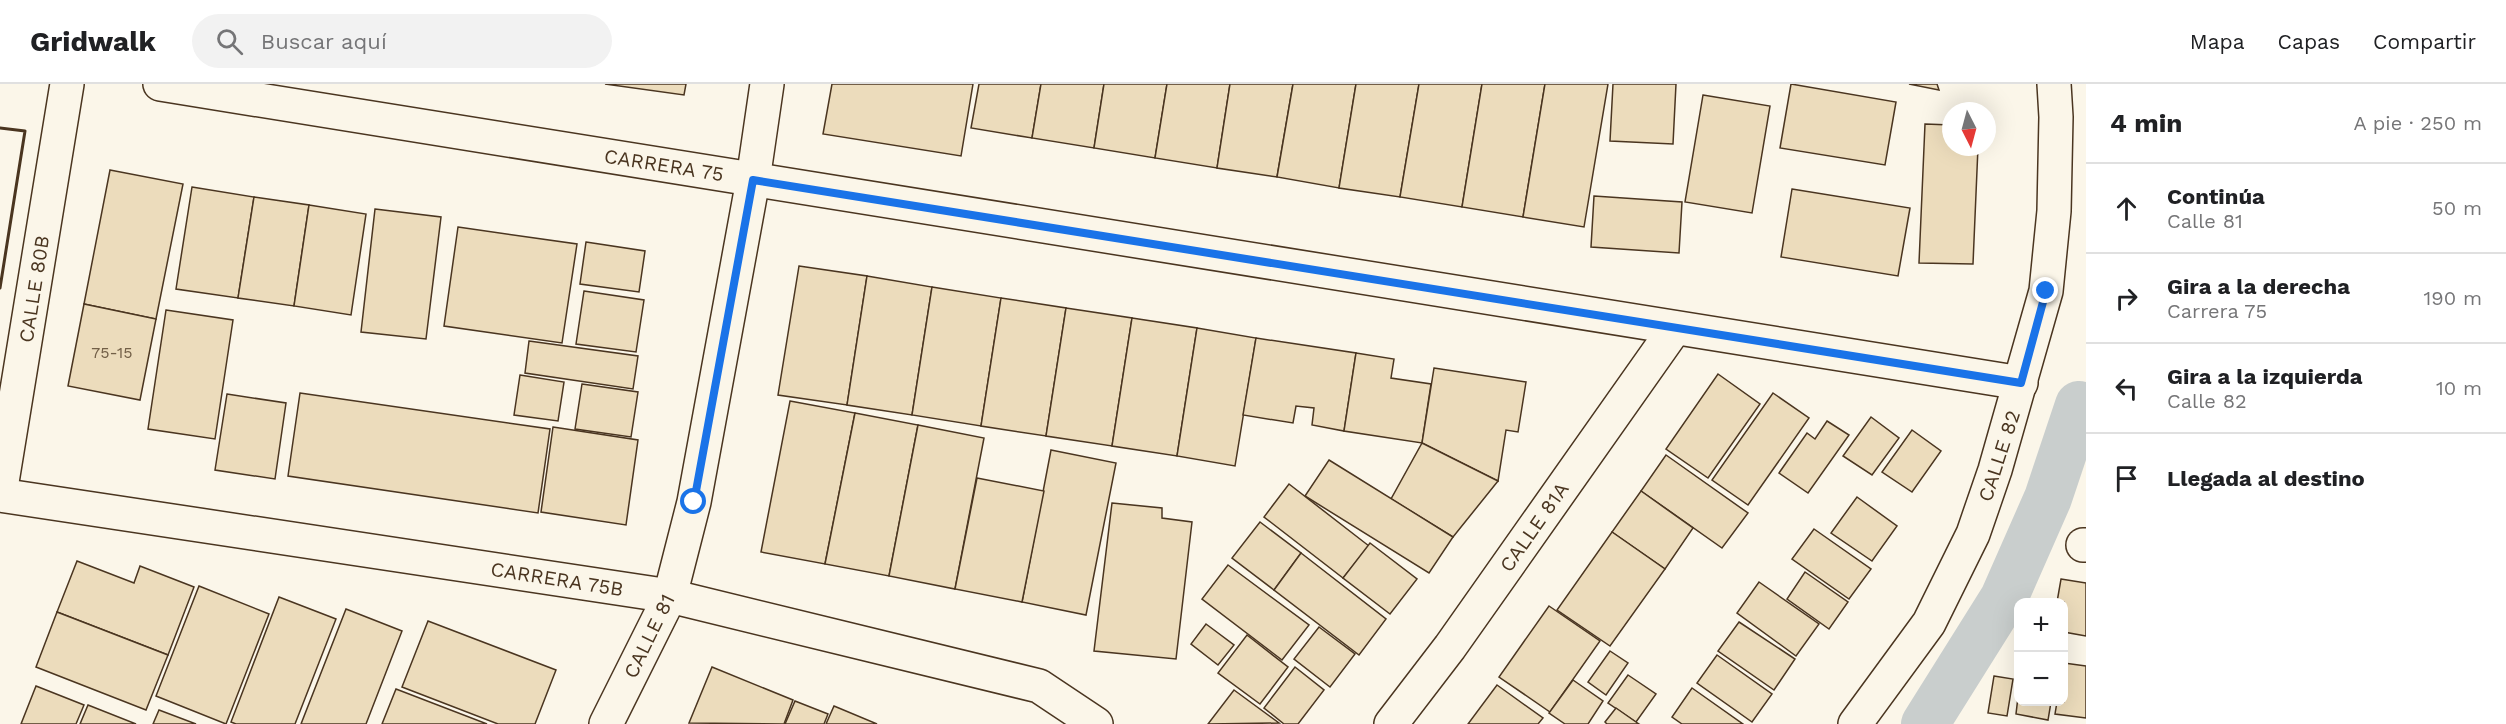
<!DOCTYPE html>
<html lang="es">
<head>
<meta charset="utf-8">
<style>
	:root { --surface:#fff; --page:#f2f2f2; --text:#202124; --muted:#757577; --line:#e0e0e0 }
	body { margin:0; font-family:"Work Sans",sans-serif; background:var(--page); color:var(--text) }
	.controls { position:absolute; right:18px; bottom:18px; display:grid; overflow:hidden; border-radius:12px; box-shadow:0 6px 24px #0002 }
	.controls button { width:54px; height:54px; display:grid; place-items:center; padding:0; border:0; border-bottom:2px solid var(--line); background:var(--surface); color:var(--text); font:30px sans-serif }
	.compass { position:absolute; left:1942px; top:18px; width:54px; height:54px; border-radius:50%; background:var(--surface); box-shadow:0 6px 24px #0002; rotate:174deg }
	.stop { position:absolute; width:18px; height:18px; margin:-14px; border:4px solid #1a73e8; border-radius:50%; background:#fff }
	.stop.end { background:#1a73e8; border-color:#fff; box-shadow:0 2px 6px #0008 }
	.list { margin:0; padding:0; list-style:none }
	h2 { display:flex; justify-content:space-between; align-items:center; height:78px; margin:0; padding:0 24px; font-size:26px }
	h2 small { font-size:20px; font-weight:400; color:var(--muted) }
	.list li { display:grid; grid-template-columns:39px 1fr auto; gap:18px; align-items:center; box-sizing:border-box; height:90px; padding:0 24px; border-top:2px solid var(--line) }
	.list b { display:block; font-size:22px; white-space:nowrap }
	.list p { margin:0; font-size:20px; white-space:nowrap; color:var(--muted) }
	.list em { font-size:20px; font-style:normal; color:var(--muted) }
	.icon { flex:none; width:33px; height:33px; fill:none; stroke:currentColor; stroke-width:2; stroke-linecap:round; stroke-linejoin:round }
	.map { position:relative; flex:none; width:2086px; height:640px; overflow:hidden }
	header { display:flex; align-items:center; gap:36px; box-sizing:border-box; height:84px; padding:0 30px; background:var(--surface); border-bottom:2px solid var(--line) }
	header strong { font-size:28px }
	nav { display:flex; gap:33px; margin-inline-start:auto; font-size:21px }
	.search { width:420px; height:54px; background:var(--page); display:flex; align-items:center; gap:15px; box-sizing:border-box; padding:0 21px; border-radius:33px; color:var(--muted); font-size:22px }
	main { display:flex }
	aside { flex:1; background:var(--surface) }
	.map>svg:first-child { display:block }
	.lines { fill:none; stroke-linecap:round; stroke-linejoin:round }
	.canal { stroke:#c9cecd; stroke-width:48 }
	.building { fill:#ecdcbc; stroke:#4a3520; stroke-width:1.5 }
	.minor-casing { stroke:#4a3520; stroke-width:36 }
	.minor { stroke:#fbf6e9; stroke-width:33 }
	.wall { stroke:#4a3520; stroke-width:3 }
	.route { stroke:#1a73e8; stroke-width:8 }
	.labels { text-anchor:middle; dominant-baseline:central; stroke-width:4.5; stroke-linejoin:round; paint-order:stroke }
	.number-label { font-size:16px; fill:#725f47 }
	.street-label { font-size:20px; fill:#4a3520; stroke:#fbf6e9 }
</style>
</head>
<body>
<header>
<strong>Gridwalk</strong>
<div class="search"><svg class="icon" aria-label="search" viewBox="0 0 24 24"><circle cx="10" cy="10" r="6"/><path d="M15 15l6 6"/></svg>Buscar aquí</div>
<nav><a>Mapa</a><a>Capas</a><a>Compartir</a></nav>
</header>
<main>
<div class="map">
<svg width="2086" height="640" viewBox="0 0 2086 640">
	<rect width="100%" height="100%" fill="#fbf6e9"/>
	<g class="lines">
		<polyline class="canal" points="1925,640 2004,514 2048,414 2079,321"/>
	</g>
	<g class="building">
		<polygon points="605,0 686,0 684,11"/>
		<polygon points="832,0 973,0 961,72 823,50"/>
		<polygon points="979,0 1041,0 1032,54 971,44"/>
		<polygon points="1041,0 1104,0 1094,64 1032,54"/>
		<polygon points="1104,0 1167,0 1155,74 1094,64"/>
		<polygon points="1167,0 1230,0 1217,84 1155,74"/>
		<polygon points="1230,0 1293,0 1277,93 1217,84"/>
		<polygon points="1293,0 1356,0 1339,104 1277,93"/>
		<polygon points="1356,0 1419,0 1400,113 1339,104"/>
		<polygon points="1419,0 1482,0 1462,123 1400,113"/>
		<polygon points="1482,0 1545,0 1523,133 1462,123"/>
		<polygon points="1545,0 1608,0 1584,143 1523,133"/>
		<polygon points="1613,0 1676,0 1673,60 1610,57"/>
		<polygon points="1791,0 1896,18 1885,81 1780,64"/>
		<polygon points="1909,0 1937,0 1939,6"/>
		<polygon points="1703,11 1770,22 1752,129 1685,118"/>
		<polygon points="1925,40 1951,41 1951,63 1978,63 1973,180 1919,179"/>
		<polygon points="110,86 183,100 156,235 84,220"/>
		<polygon points="192,103 254,113 238,214 176,205"/>
		<polygon points="1792,105 1910,124 1898,192 1781,173"/>
		<polygon points="1594,112 1682,118 1679,169 1591,163"/>
		<polygon points="254,113 309,121 294,222 238,214"/>
		<polygon points="309,121 366,130 351,231 294,222"/>
		<polygon points="375,125 441,133 426,255 361,248"/>
		<polygon points="458,143 577,160 562,259 444,242"/>
		<polygon points="586,158 645,167 639,208 580,200"/>
		<polygon points="799,182 867,192 847,321 778,311"/>
		<polygon points="867,192 932,203 912,331 847,321"/>
		<polygon points="932,203 1001,214 981,342 912,331"/>
		<polygon points="584,207 644,216 636,268 576,260"/>
		<polygon points="1001,214 1066,224 1046,352 981,342"/>
		<polygon points="84,220 156,235 140,316 68,302"/>
		<polygon points="1066,224 1132,234 1112,362 1046,352"/>
		<polygon points="166,226 233,236 215,355 148,345"/>
		<polygon points="1132,234 1197,244 1177,372 1112,362"/>
		<polygon points="1197,244 1256,254 1235,382 1177,372"/>
		<polygon points="1256,254 1356,269 1344,347 1312,341 1314,324 1296,322 1293,339 1243,331"/>
		<polygon points="529,257 638,272 633,305 525,289"/>
		<polygon points="1356,269 1394,275 1391,294 1431,300 1422,359 1344,347"/>
		<polygon points="1434,284 1526,298 1518,348 1506,346 1498,397 1422,359"/>
		<polygon points="1718,290 1760,320 1708,394 1666,365"/>
		<polygon points="520,291 564,298 558,337 514,331"/>
		<polygon points="582,300 638,308 631,353 575,345"/>
		<polygon points="300,309 550,345 538,429 288,392"/>
		<polygon points="1773,309 1809,334 1748,421 1712,396"/>
		<polygon points="227,310 286,319 275,395 215,386"/>
		<polygon points="790,317 855,329 825,480 761,468"/>
		<polygon points="855,329 918,341 889,492 825,480"/>
		<polygon points="1871,333 1899,354 1872,391 1843,372"/>
		<polygon points="1827,337 1849,351 1808,409 1779,389 1807,349 1815,355"/>
		<polygon points="918,341 984,354 955,505 889,492"/>
		<polygon points="553,343 638,356 626,441 541,428"/>
		<polygon points="1912,346 1941,367 1912,408 1882,388"/>
		<polygon points="1422,359 1498,397 1453,453 1391,415"/>
		<polygon points="1051,366 1116,379 1086,531 1022,518"/>
		<polygon points="1666,371 1748,429 1722,464 1641,407"/>
		<polygon points="1329,376 1453,453 1429,489 1305,412"/>
		<polygon points="977,394 1044,407 1022,518 955,505"/>
		<polygon points="1289,400 1369,462 1343,494 1264,433"/>
		<polygon points="1641,407 1693,444 1665,485 1612,448"/>
		<polygon points="1857,413 1897,442 1872,477 1831,449"/>
		<polygon points="1112,419 1162,424 1162,434 1192,438 1176,575 1094,567"/>
		<polygon points="1260,438 1301,469 1274,506 1232,474"/>
		<polygon points="1814,445 1871,485 1849,515 1792,475"/>
		<polygon points="1612,448 1665,485 1610,562 1557,526"/>
		<polygon points="1370,459 1417,495 1390,530 1343,494"/>
		<polygon points="1301,469 1386,535 1359,571 1274,506"/>
		<polygon points="77,477 134,499 140,482 194,503 168,571 57,528"/>
		<polygon points="1228,481 1309,541 1282,576 1202,515"/>
		<polygon points="1805,488 1848,518 1829,545 1787,515"/>
		<polygon points="2061,495 2086,499 2086,552 2064,548 2064,518 2057,518"/>
		<polygon points="1759,498 1819,540 1796,572 1737,529"/>
		<polygon points="199,502 269,530 226,640 156,612"/>
		<polygon points="279,513 336,535 295,640 236,640 231,638"/>
		<polygon points="1549,522 1600,557 1550,628 1499,593"/>
		<polygon points="346,525 402,547 366,640 301,640"/>
		<polygon points="57,528 168,571 146,626 36,583"/>
		<polygon points="428,537 556,586 535,640 498,640 402,603"/>
		<polygon points="1739,538 1795,575 1774,606 1718,567"/>
		<polygon points="1206,540 1234,561 1218,581 1191,560"/>
		<polygon points="1319,543 1355,570 1330,603 1294,575"/>
		<polygon points="1247,551 1288,583 1260,620 1218,589"/>
		<polygon points="1610,567 1628,579 1606,611 1588,598"/>
		<polygon points="1717,571 1772,610 1752,638 1697,599"/>
		<polygon points="2064,579 2086,582 2086,634 2055,630 2057,618 2064,618"/>
		<polygon points="712,583 793,616 784,640 689,639"/>
		<polygon points="1295,583 1324,606 1298,640 1284,640 1264,624"/>
		<polygon points="1628,591 1656,610 1636,638 1608,619"/>
		<polygon points="1994,592 2013,595 2007,632 1988,629"/>
		<polygon points="1573,596 1603,617 1588,640 1565,640 1549,629"/>
		<polygon points="1497,601 1543,634 1538,640 1468,640"/>
		<polygon points="36,602 84,621 76,640 21,640"/>
		<polygon points="1692,604 1743,640 1682,640 1672,633"/>
		<polygon points="396,605 487,640 382,640"/>
		<polygon points="1234,606 1279,639 1208,640"/>
		<polygon points="2018,613 2018,618 2051,618 2048,636 2016,630"/>
		<polygon points="795,617 828,630 824,640 785,640"/>
		<polygon points="88,621 136,640 80,640"/>
		<polygon points="834,622 877,640 826,640"/>
		<polygon points="1616,624 1636,638 1639,640 1607,640 1605,638"/>
		<polygon points="159,626 196,640 153,640"/>
	</g>
	<g class="lines">
		<g class="minor-casing">
			<g id="minor">
				<polyline points="160,0 2021,299"/>
				<polyline points="0,410 67,0"/>
				<polyline points="0,411 670,512 1039,602 1096,640"/>
				<polyline points="2083,461 2086,461"/>
				<polyline points="606,640 670,512 694,418 753,96 767,0"/>
				<polyline points="1391,640 1450,563 1675,244"/>
				<polyline points="1855,640 1929,539 1973,450 1995,386 2046,207 2054,127 2056,33 2054,0"/>
			</g>
		</g>
		<use href="#minor" class="minor"/>
		<polyline class="wall" points="0,44 25,47 0,204"/>
	</g>
	<g class="lines">
		<polyline class="route" points="694,418 753,96 2021,299 2046,207"/>
	</g>
	<g class="labels">
		<g class="number-label">
			<text x="112" y="268">75-15</text>
		</g>
		<g class="street-label">
			<text transform="translate(664 81) rotate(9)">CARRERA 75</text>
			<text transform="translate(34 205) rotate(-81)">CALLE 80B</text>
			<text transform="translate(1999 372) rotate(-72)">CALLE 82</text>
			<text transform="translate(1534 443) rotate(-55)">CALLE 81A</text>
			<text transform="translate(557 495) rotate(9)">CARRERA 75B</text>
			<text transform="translate(649 552) rotate(-64)">CALLE 81</text>
		</g>
	</g>
</svg>
<div class="controls">
<button>+</button>
<button>−</button>
</div>
<svg class="compass" viewBox="-18 -18 36 36"><path d="M0-13l5 13h-10z" fill="#e53935"/><path d="M0 13l5-13h-10z" fill="#757577"/></svg>
<div class="stop" style="left:694px;top:418px"></div>
<div class="stop end" style="left:2046px;top:207px"></div>
</div>
<aside>
<h2>4 min<small>A pie · 250 m</small></h2>
<ul class="list">
<li><svg class="icon" aria-label="ahead" viewBox="0 0 24 24"><path d="M12 20V5M6 11l6-6 6 6"/></svg><div><b>Continúa</b><p>Calle 81</p></div><em>50 m</em></li>
<li><svg class="icon" aria-label="right" viewBox="0 0 24 24"><path d="M7 20v-9h11M14 6l5 5-5 5"/></svg><div><b>Gira a la derecha</b><p>Carrera 75</p></div><em>190 m</em></li>
<li><svg class="icon" aria-label="left" viewBox="0 0 24 24"><path d="M17 20v-9H6M10 6l-5 5 5 5"/></svg><div><b>Gira a la izquierda</b><p>Calle 82</p></div><em>10 m</em></li>
<li><svg class="icon" aria-label="arrive" viewBox="0 0 24 24"><path d="M6 21V4h12l-3 4 3 4H6"/></svg><div><b>Llegada al destino</b></div></li>
</ul>
</aside>
</main>
</body>
</html>
